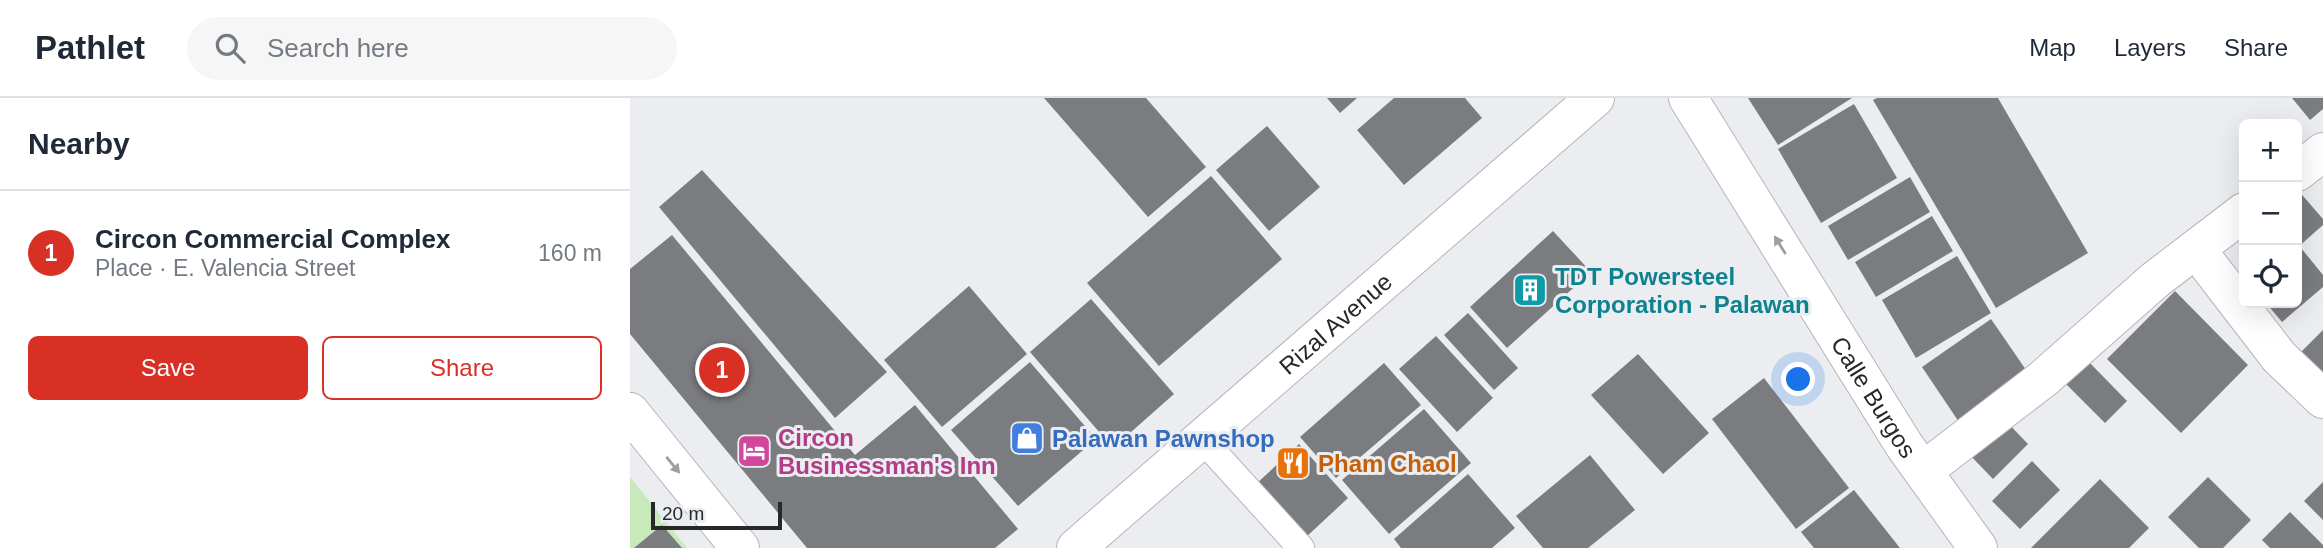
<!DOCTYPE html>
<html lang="en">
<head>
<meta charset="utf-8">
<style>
	:root { --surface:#fff; --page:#f6f6f7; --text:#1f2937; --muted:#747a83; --line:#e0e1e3; --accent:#d93025 }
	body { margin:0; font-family:Helvetica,sans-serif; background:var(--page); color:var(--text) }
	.controls { position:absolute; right:21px; top:21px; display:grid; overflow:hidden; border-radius:10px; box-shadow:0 7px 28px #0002 }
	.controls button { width:63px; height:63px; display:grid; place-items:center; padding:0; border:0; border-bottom:2px solid var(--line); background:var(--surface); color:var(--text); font:35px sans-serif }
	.scale { position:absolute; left:21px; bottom:18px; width:131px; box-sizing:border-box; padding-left:7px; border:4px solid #27282a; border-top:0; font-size:19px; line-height:24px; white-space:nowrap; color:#27282a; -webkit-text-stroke:5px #ebedf1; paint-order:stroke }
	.you { position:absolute; left:1169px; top:282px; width:24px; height:24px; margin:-18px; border:5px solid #fff; border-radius:50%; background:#1a73e8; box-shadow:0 0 0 10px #1a73e833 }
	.badge { display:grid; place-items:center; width:46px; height:46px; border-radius:50%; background:var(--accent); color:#fff; font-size:23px; font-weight:700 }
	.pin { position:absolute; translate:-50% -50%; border:4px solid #fff; box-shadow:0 2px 7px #0006 }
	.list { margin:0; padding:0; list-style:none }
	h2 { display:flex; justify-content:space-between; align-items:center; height:91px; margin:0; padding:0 28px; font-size:30px }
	h2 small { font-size:23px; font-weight:400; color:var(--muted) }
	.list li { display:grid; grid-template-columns:46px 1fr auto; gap:21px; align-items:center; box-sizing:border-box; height:126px; padding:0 28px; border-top:2px solid var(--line) }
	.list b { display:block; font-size:26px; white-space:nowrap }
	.list p { margin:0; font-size:23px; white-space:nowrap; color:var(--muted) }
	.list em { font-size:23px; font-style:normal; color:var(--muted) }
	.actions { display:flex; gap:14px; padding:21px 28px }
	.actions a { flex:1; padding:16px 0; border:2px solid var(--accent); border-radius:10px; text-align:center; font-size:24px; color:var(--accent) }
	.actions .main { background:var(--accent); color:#fff }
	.icon { flex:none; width:38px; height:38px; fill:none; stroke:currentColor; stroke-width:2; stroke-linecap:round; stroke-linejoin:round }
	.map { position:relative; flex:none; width:1693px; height:450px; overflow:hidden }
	header { display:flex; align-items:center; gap:42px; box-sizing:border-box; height:98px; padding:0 35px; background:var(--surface); border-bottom:2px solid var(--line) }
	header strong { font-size:33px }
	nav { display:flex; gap:38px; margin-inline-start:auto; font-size:24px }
	.search { width:490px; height:63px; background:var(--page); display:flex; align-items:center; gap:18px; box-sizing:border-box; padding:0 24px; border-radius:38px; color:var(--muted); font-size:26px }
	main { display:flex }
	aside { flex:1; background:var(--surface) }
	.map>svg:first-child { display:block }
	.green { fill:#c7e9bc }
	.building { fill:#7b7c80 }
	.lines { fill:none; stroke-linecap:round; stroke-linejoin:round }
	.lane-casing { stroke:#b4b6ba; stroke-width:28 }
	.street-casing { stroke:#b4b6ba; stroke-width:40 }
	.secondary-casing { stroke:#b4b6ba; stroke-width:40 }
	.lane { stroke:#fff; stroke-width:26 }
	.street { stroke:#fff; stroke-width:38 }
	.secondary { stroke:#fff; stroke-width:38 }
	.oneway { fill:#9e9e9f }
	.labels { text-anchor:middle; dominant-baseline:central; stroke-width:6; stroke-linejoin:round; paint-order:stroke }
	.culture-label { font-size:24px; font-weight:bold; fill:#0d838f; stroke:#ebedf1; text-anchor:start }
	.street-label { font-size:24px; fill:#27282a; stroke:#ebedf1 }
	.hotel-label { font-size:24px; font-weight:bold; fill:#b23c85; stroke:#ebedf1; text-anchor:start }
	.shop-label { font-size:24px; font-weight:bold; fill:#366cbe; stroke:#ebedf1; text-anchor:start }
	.food-label { font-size:24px; font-weight:bold; fill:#c56008; stroke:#ebedf1; text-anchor:start }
</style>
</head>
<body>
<header>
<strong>Pathlet</strong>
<div class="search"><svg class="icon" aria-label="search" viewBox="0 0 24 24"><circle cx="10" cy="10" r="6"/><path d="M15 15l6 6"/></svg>Search here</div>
<nav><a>Map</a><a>Layers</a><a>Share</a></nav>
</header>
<main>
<aside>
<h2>Nearby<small></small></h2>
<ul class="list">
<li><span class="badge">1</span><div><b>Circon Commercial Complex</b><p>Place · E. Valencia Street</p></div><em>160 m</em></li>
</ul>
<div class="actions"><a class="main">Save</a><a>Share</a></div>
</aside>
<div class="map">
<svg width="1693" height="450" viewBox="0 0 1693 450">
	<rect width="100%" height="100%" fill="#ebedf1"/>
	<polygon class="green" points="0,379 57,450 0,450"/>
	<g class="building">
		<polygon points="414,0 516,0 576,69 518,119"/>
		<polygon points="697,0 727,0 710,15"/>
		<polygon points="764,0 835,0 852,20 774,87 727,32"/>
		<polygon points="1118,0 1222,0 1148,47"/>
		<polygon points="1247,0 1368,0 1458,155 1366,210 1243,2"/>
		<polygon points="1662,0 1693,0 1693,11 1680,22"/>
		<polygon points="1224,6 1267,80 1191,125 1148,51"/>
		<polygon points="637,28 690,89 639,133 586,72"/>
		<polygon points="72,72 257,274 205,320 29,109"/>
		<polygon points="581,78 652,161 529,268 457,185"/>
		<polygon points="1280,79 1300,114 1218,162 1198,128"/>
		<polygon points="1667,91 1693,121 1693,127 1667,150"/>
		<polygon points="1302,118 1323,153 1246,199 1225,164"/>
		<polygon points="923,133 961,174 877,250 840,209"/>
		<polygon points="42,137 225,357 285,307 388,431 365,450 177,450 0,236 0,171"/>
		<polygon points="1671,150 1693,177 1693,189 1652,224 1636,205 1667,205 1667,153"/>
		<polygon points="1327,158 1361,215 1286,260 1252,202"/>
		<polygon points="339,188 397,256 312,329 254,262"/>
		<polygon points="1545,193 1618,267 1551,335 1477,261"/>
		<polygon points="461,201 544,296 483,350 400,254"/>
		<polygon points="838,215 888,270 864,292 814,237"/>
		<polygon points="1361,221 1405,285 1335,333 1292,269"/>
		<polygon points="1693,232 1693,275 1671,254"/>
		<polygon points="806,238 863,300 827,334 769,271"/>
		<polygon points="1008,256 1079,335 1033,376 961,297"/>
		<polygon points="1457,262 1497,303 1475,325 1435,285"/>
		<polygon points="400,264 466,341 388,408 321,332"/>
		<polygon points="754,265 791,307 706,380 670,339"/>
		<polygon points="1134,280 1219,390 1166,431 1082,321"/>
		<polygon points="794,311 841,365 759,436 712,382"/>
		<polygon points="1370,317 1398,346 1363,381 1335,352"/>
		<polygon points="669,346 718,400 674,441 625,387"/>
		<polygon points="960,357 1005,412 958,450 913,450 886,418"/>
		<polygon points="1402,363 1430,392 1390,431 1362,403"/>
		<polygon points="838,376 885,430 862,450 771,450 764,441"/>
		<polygon points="1578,379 1621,422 1593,450 1569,450 1538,419"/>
		<polygon points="1470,381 1519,430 1499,450 1401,450"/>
		<polygon points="1693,384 1693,422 1674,403"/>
		<polygon points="1224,392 1270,450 1184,450 1171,434"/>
		<polygon points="1660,414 1693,447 1693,450 1640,450 1632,442"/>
		<polygon points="32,427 52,450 4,450"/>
	</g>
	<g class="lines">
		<g class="lane-casing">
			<polyline id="lane" points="572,341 671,450"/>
		</g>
		<g class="street-casing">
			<g id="street">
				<path id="s1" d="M1058,0l216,347 74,103"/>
				<polyline points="1667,74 1693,54"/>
				<polyline points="1566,151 1649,259 1693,301"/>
				<polyline points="0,314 110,450"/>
				<polyline points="1293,373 1413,281 1525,182 1614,114"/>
			</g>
		</g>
		<g class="secondary-casing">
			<g id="secondary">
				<path id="s2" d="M446,450l519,-450"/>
			</g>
		</g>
		<use href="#lane" class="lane"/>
		<use href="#street" class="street"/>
		<use href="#secondary" class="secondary"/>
	</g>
	<defs><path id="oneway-solid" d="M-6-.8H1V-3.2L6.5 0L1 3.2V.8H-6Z" transform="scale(1.75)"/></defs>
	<g class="oneway">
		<use href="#oneway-solid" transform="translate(1150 147) rotate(-122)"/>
		<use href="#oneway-solid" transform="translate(43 367) rotate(51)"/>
	</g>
	<defs>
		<g id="building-square" transform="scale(1.75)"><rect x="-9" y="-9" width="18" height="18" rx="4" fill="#0f9aa8" stroke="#ebedf1"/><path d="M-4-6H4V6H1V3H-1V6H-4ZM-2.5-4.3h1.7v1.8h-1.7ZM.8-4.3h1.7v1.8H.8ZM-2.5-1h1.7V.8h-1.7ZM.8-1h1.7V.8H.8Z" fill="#fff"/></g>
		<g id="shop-square" transform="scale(1.75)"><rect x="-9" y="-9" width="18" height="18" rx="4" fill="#3f7fe0" stroke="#ebedf1"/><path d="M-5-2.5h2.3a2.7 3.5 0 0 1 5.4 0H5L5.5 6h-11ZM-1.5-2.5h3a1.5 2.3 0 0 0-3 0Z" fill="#fff"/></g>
		<g id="hotel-square" transform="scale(1.75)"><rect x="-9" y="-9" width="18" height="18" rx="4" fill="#d1479c" stroke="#ebedf1"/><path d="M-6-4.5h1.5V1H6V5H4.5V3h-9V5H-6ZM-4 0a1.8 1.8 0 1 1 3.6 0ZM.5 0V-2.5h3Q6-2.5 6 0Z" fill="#fff"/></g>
		<g id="restaurant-square" transform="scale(1.75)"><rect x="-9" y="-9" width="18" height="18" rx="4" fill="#e8710a" stroke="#ebedf1"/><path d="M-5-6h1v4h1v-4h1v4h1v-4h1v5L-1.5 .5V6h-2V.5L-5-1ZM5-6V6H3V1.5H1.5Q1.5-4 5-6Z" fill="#fff"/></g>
	</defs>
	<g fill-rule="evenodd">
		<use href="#building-square" x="900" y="192"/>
		<use href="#shop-square" x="397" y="340"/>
		<use href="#hotel-square" x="124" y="353"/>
		<use href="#restaurant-square" x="663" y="365"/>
	</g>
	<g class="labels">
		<g class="culture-label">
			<text x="925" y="178">TDT Powersteel<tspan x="925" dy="28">Corporation - Palawan</tspan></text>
		</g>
		<g class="street-label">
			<text stroke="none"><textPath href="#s2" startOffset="343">Rizal Avenue</textPath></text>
			<text stroke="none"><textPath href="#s1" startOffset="352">Calle Burgos</textPath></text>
		</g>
		<g class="hotel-label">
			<text x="148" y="339">Circon<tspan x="148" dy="28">Businessman's Inn</tspan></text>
		</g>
		<g class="shop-label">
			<text x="422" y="340">Palawan Pawnshop</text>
		</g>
		<g class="food-label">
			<text x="688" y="365">Pham Chaol</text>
		</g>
	</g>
</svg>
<div class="controls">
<button>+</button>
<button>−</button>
<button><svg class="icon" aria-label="locate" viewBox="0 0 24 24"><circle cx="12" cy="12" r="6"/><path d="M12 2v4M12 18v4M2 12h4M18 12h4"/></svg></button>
</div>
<div class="scale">20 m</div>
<div class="you"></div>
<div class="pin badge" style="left:92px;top:272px">1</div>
</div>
</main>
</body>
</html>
